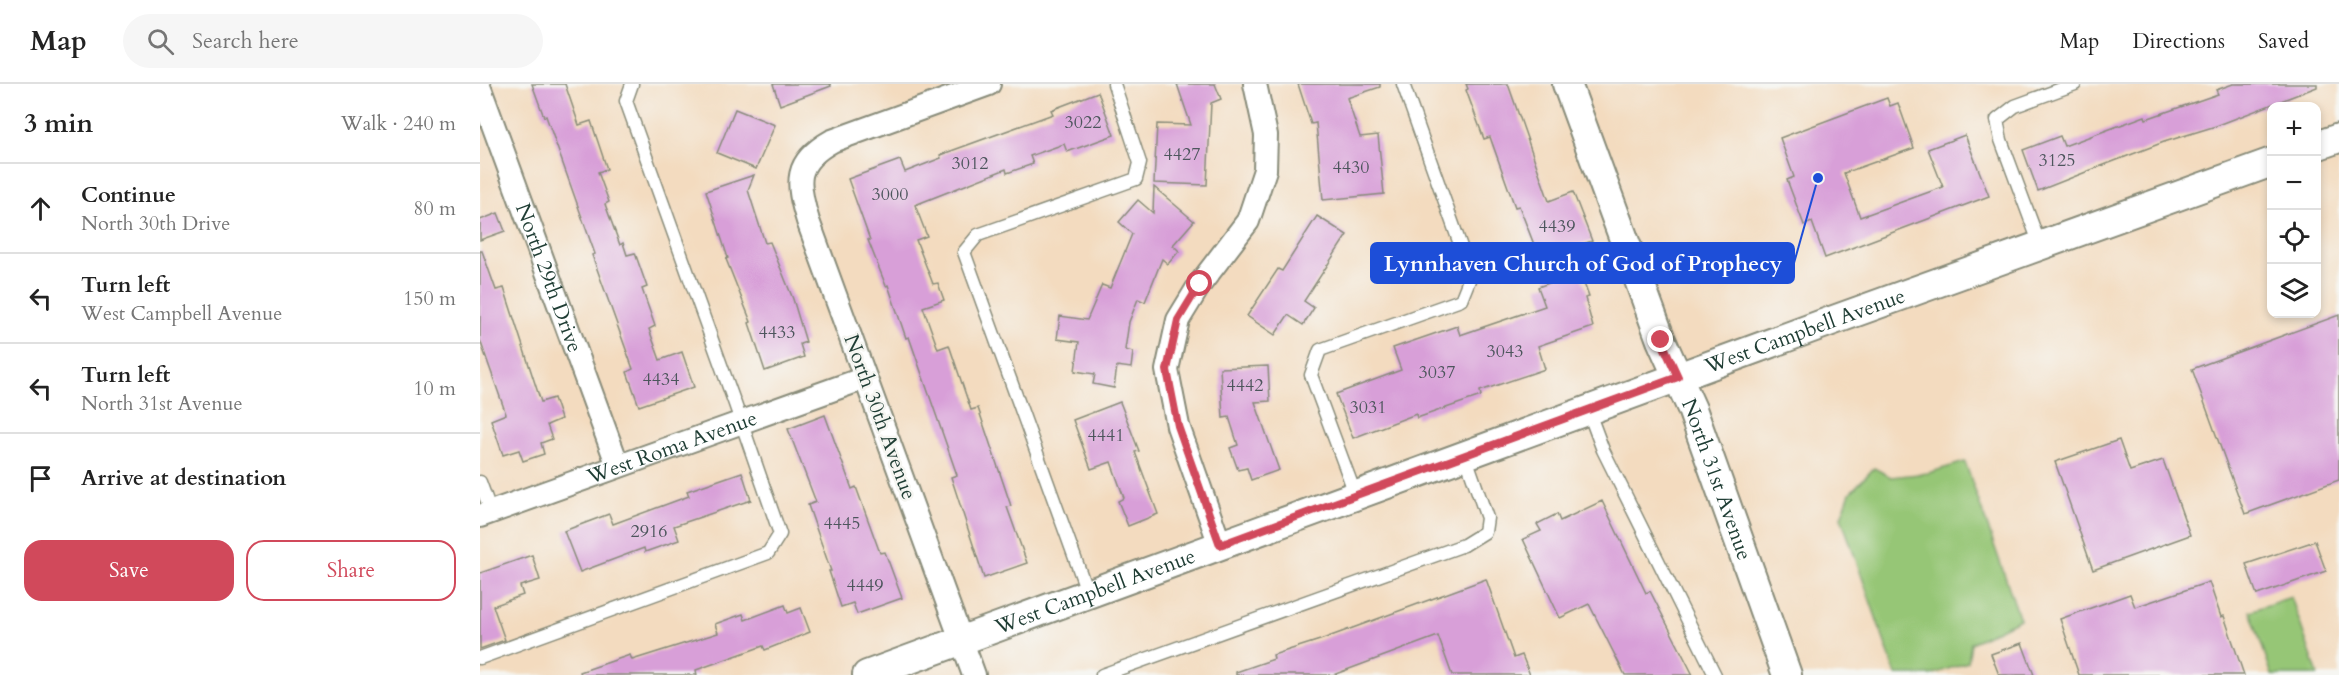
<!DOCTYPE html>
<html lang="en">
<head>
<meta charset="utf-8">
<style>
	:root { --surface:#fff; --page:#f6f6f6; --text:#222; --muted:#767676; --line:#e0e0e0; --accent:#d1495b }
	body { margin:0; font-family:Cardo,serif; background:var(--page); color:var(--text) }
	.controls { position:absolute; right:18px; top:18px; display:grid; overflow:hidden; border-radius:12px; box-shadow:0 3px 9px #0003 }
	.controls button { width:54px; height:54px; display:grid; place-items:center; padding:0; border:0; border-bottom:2px solid var(--line); background:var(--surface); color:var(--text); font:30px sans-serif }
	.stop { position:absolute; width:18px; height:18px; margin:-14px; border:4px solid #d1495b; border-radius:50%; background:#fff }
	.stop.end { background:#d1495b; border-color:#fff; box-shadow:0 2px 6px #0008 }
	.list { margin:0; padding:0; list-style:none }
	h2 { display:flex; justify-content:space-between; align-items:center; height:78px; margin:0; padding:0 24px; font-size:26px }
	h2 small { font-size:20px; font-weight:400; color:var(--muted) }
	.list li { display:grid; grid-template-columns:39px 1fr auto; gap:18px; align-items:center; box-sizing:border-box; height:90px; padding:0 24px; border-top:2px solid var(--line) }
	.list b { display:block; font-size:22px; white-space:nowrap }
	.list p { margin:0; font-size:20px; white-space:nowrap; color:var(--muted) }
	.list em { font-size:20px; font-style:normal; color:var(--muted) }
	.actions { display:flex; gap:12px; padding:18px 24px }
	.actions a { flex:1; padding:14px 0; border:2px solid var(--accent); border-radius:18px; text-align:center; font-size:21px; color:var(--accent) }
	.actions .main { background:var(--accent); color:#fff }
	.icon { flex:none; width:33px; height:33px; fill:none; stroke:currentColor; stroke-width:2; stroke-linecap:round; stroke-linejoin:round }
	.map { position:relative; flex:none; width:1859px; height:591px; overflow:hidden }
	header { display:flex; align-items:center; gap:36px; box-sizing:border-box; height:84px; padding:0 30px; background:var(--surface); border-bottom:2px solid var(--line) }
	header strong { font-size:28px }
	nav { display:flex; gap:33px; margin-inline-start:auto; font-size:21px }
	.search { width:420px; height:54px; background:var(--page); display:flex; align-items:center; gap:15px; box-sizing:border-box; padding:0 21px; border-radius:33px; color:var(--muted); font-size:22px }
	main { display:flex }
	aside { flex:1; background:var(--surface) }
	.map>svg:first-child { display:block }
	.green { fill:#96c676; stroke:#5a8255; stroke-width:1.5 }
	.building { fill:#d89fd8 }
	.lines { fill:none; stroke-linecap:round; stroke-linejoin:round }
	.service-casing { stroke:#898c7a; stroke-width:15 }
	.minor-casing { stroke:#898c7a; stroke-width:26 }
	.tertiary-casing { stroke:#898c7a; stroke-width:32 }
	.service { stroke:#fff; stroke-width:12 }
	.minor { stroke:#fff; stroke-width:22 }
	.tertiary { stroke:#fff; stroke-width:28 }
	.route { stroke:#d1495b; stroke-width:8 }
	.labels { text-anchor:middle; dominant-baseline:central; stroke-width:5; stroke-linejoin:round; paint-order:stroke }
	.number-label { font-size:18px; fill:#4d565d }
	.street-label { font-size:21px; fill:#1f3d34; stroke:#f6f6f2 }
	.leader { fill:none; stroke:#1d4ed8; stroke-width:2 }
	.callout-dot { fill:#1d4ed8; stroke:#f6f6f2; stroke-width:2 }
	.callout { fill:#1d4ed8; stroke:#1d4ed8; stroke-width:2 }
	.callout-label { font-size:22px; text-anchor:middle; font-weight:bold; fill:#fff }
</style>
</head>
<body>
<header>
<strong>Map</strong>
<div class="search"><svg class="icon" aria-label="search" viewBox="0 0 24 24"><circle cx="10" cy="10" r="6"/><path d="M15 15l6 6"/></svg>Search here</div>
<nav><a>Map</a><a>Directions</a><a>Saved</a></nav>
</header>
<main>
<aside>
<h2>3 min<small>Walk · 240 m</small></h2>
<ul class="list">
<li><svg class="icon" aria-label="ahead" viewBox="0 0 24 24"><path d="M12 20V5M6 11l6-6 6 6"/></svg><div><b>Continue</b><p>North 30th Drive</p></div><em>80 m</em></li>
<li><svg class="icon" aria-label="left" viewBox="0 0 24 24"><path d="M17 20v-9H6M10 6l-5 5 5 5"/></svg><div><b>Turn left</b><p>West Campbell Avenue</p></div><em>150 m</em></li>
<li><svg class="icon" aria-label="left" viewBox="0 0 24 24"><path d="M17 20v-9H6M10 6l-5 5 5 5"/></svg><div><b>Turn left</b><p>North 31st Avenue</p></div><em>10 m</em></li>
<li><svg class="icon" aria-label="arrive" viewBox="0 0 24 24"><path d="M6 21V4h12l-3 4 3 4H6"/></svg><div><b>Arrive at destination</b></div></li>
</ul>
<div class="actions"><a class="main">Save</a><a>Share</a></div>
</aside>
<div class="map">
<svg width="1859" height="591" viewBox="0 0 1859 591">
	<rect width="100%" height="100%" fill="#f6f6f2"/>
	<filter id="ink" filterUnits="userSpaceOnUse"><feTurbulence type="fractalNoise" baseFrequency=".0167" numOctaves="2"/><feDisplacementMap in="SourceGraphic" scale="12" xChannelSelector="R" yChannelSelector="G"/><feConvolveMatrix kernelMatrix="1 2 1 2 8 2 1 2 1" color-interpolation-filters="sRGB"/></filter>
	<filter id="wash" filterUnits="userSpaceOnUse"><feTurbulence type="fractalNoise" baseFrequency=".008" numOctaves="4" result="noise"/><feDisplacementMap in="SourceGraphic" scale="24" xChannelSelector="R" yChannelSelector="G"/><feGaussianBlur stdDeviation="1.35" result="paint"/><feColorMatrix in="noise" values="0 0 0 0 0 0 0 0 0 0 0 0 0 0 0 0 0 1.4 0 .05"/><feComposite in="paint" operator="in"/></filter>
	<g filter="url(#wash)">
		<rect width="100%" height="100%" fill="#f3dbbf"/>
		<g class="green">
			<polygon points="1485,378 1540,535 1491,559 1488,578 1451,591 1416,591 1361,433 1370,409 1394,384 1411,393 1448,389"/>
			<polygon points="1811,513 1838,591 1792,591 1770,527"/>
		</g>
		<g id="blocks">
			<g class="building">
				<polygon points="52,0 85,0 99,41 111,37 127,85 118,88 129,118 125,120 140,161 143,159 147,171 155,169 167,203 162,205 175,242 169,245 180,276 202,268 214,303 159,322 147,288 153,285 112,171 115,170 66,32 64,33"/>
				<polygon points="293,0 350,0 351,2 300,21"/>
				<polygon points="697,0 735,0 741,15 731,19 727,101 674,99 677,40 711,41"/>
				<polygon points="818,0 900,0 900,3 867,14 880,53 898,51 904,110 843,116 836,39 831,40"/>
				<polygon points="986,0 1028,0 1069,117 1093,108 1112,157 1091,164 1109,213 1105,214 1113,243 1058,262 1065,285 1000,307 1001,312 937,334 936,330 873,354 856,310 921,286 913,264 977,242 980,251 1065,222 1058,203 1069,199 1039,122 1035,123 1010,53 1004,55 986,6 988,5"/>
				<polygon points="1753,0 1837,0 1837,3 1736,42 1684,58 1611,86 1558,107 1543,66 1580,52 1584,62 1665,32 1666,35 1738,10 1736,6"/>
				<polygon points="618,8 634,51 587,68 584,60 550,72 553,80 527,89 526,85 435,121 447,152 436,156 453,200 458,199 464,216 443,223 458,265 469,261 491,326 498,324 531,422 527,423 547,479 504,494 471,393 477,391 429,253 426,254 408,201 406,202 388,156 390,156 368,95 420,76 425,88 461,74 460,71 573,30 571,26"/>
				<polygon points="1407,14 1410,22 1418,19 1434,64 1364,89 1380,133 1463,103 1448,65 1485,51 1509,112 1345,174 1332,138 1324,141 1307,96 1314,93 1300,54"/>
				<polygon points="255,25 295,41 276,85 237,69"/>
				<polygon points="274,91 268,106 285,159 290,158 313,215 326,258 320,260 324,273 285,287 269,239 271,238 246,175 248,174 226,107"/>
				<polygon points="674,103 714,137 693,161 699,167 688,180 682,175 665,218 658,215 649,238 645,266 653,268 651,284 637,282 634,304 613,300 615,290 595,287 599,258 577,255 580,232 607,236 622,201 630,204 652,150 639,138 658,116 673,129"/>
				<polygon points="18,129 25,147 0,156 0,136"/>
				<polygon points="837,132 867,151 824,217 834,224 823,241 808,231 795,251 767,232 798,185 802,187"/>
				<polygon points="0,167 2,167 16,206 24,204 61,318 74,314 81,335 67,341 72,355 61,359 64,370 43,377 39,366 23,371 11,336 26,330 0,256"/>
				<polygon points="1859,231 1859,396 1765,430 1712,285"/>
				<polygon points="788,282 790,317 775,318 799,386 771,396 767,384 758,386 750,364 758,361 749,333 743,334 740,284"/>
				<polygon points="640,318 659,367 655,368 678,430 648,442 638,417 644,414 631,378 611,385 593,336"/>
				<polygon points="345,331 372,405 376,403 400,469 405,468 422,514 377,530 373,519 361,523 349,487 351,487 328,421 336,418 308,345"/>
				<polygon points="1639,356 1650,387 1683,376 1710,451 1613,486 1575,378"/>
				<polygon points="262,388 271,416 194,442 199,456 165,468 164,464 100,488 84,447 129,430 133,440 209,412 207,407"/>
				<polygon points="1122,417 1166,509 1170,507 1213,591 1145,591 1109,520 1080,534 1043,455 1061,447 1057,440 1077,430 1080,437"/>
				<polygon points="1835,457 1846,487 1777,511 1766,480"/>
				<polygon points="52,471 60,496 40,502 43,511 13,522 25,556 0,565 0,489"/>
				<polygon points="1006,495 1034,574 1042,571 1050,591 972,591 958,552 853,591 756,591 756,588 794,575 793,571 840,556"/>
				<polygon points="1729,498 1741,533 1744,532 1764,591 1599,591 1580,535 1650,510 1655,523"/>
				<polygon points="305,521 308,529 321,524 330,548 285,566 283,562 216,586 217,591 101,591 100,588 150,571 152,576 238,549 235,540 263,530 265,536"/>
				<polygon points="1542,559 1554,591 1519,591 1511,570"/>
			</g>
		</g>
	</g>
	<g filter="url(#ink)">
		<use href="#blocks" fill-opacity="0" stroke="#898c7a" stroke-width="1.5"/>
		<g class="lines">
			<g class="service-casing">
				<g id="service">
					<polyline points="1560,161 1521,56 1517,36 1535,22 1595,0"/>
					<polyline points="1108,326 1123,366 1235,591"/>
					<polyline points="0,398 11,428"/>
					<polyline points="876,412 831,291 840,266 981,216 991,191 923,0"/>
					<polyline points="608,510 484,168 498,151 656,95 660,79 634,0"/>
					<polyline points="0,574 288,469 300,450 255,320 146,17 152,0"/>
					<polyline points="622,591 984,461 1005,448 1007,434 985,371"/>
				</g>
			</g>
			<g class="minor-casing">
				<g id="minor">
					<path id="s1" d="M0,5l138,377"/>
					<path id="s2" d="M0,432l385,-138"/>
					<polyline points="740,461 698,342 687,286 698,236 720,200 768,137 785,86 786,51 775,0"/>
					<path d="M494,591l-166,-454c-12,-39 -14,-59 24,-80l157,-57"/>
				</g>
			</g>
			<g class="tertiary-casing">
				<g id="tertiary">
					<path id="s3" d="M1087,0l94,256 31,69 95,266"/>
					<polyline points="1836,62 1859,54"/>
					<path id="s4" d="M387,591l953,-350 452,-163"/>
				</g>
			</g>
			<use href="#service" class="service"/>
			<use href="#minor" class="minor"/>
			<use href="#tertiary" class="tertiary"/>
		</g>
	</g>
	<g class="lines" filter="url(#ink)">
		<polyline class="route" points="720,200 698,236 687,286 698,342 740,461 1198,293 1181,256"/>
	</g>
	<g class="labels">
		<g class="number-label">
			<text x="603" y="38">3022</text>
			<text x="702" y="70">4427</text>
			<text x="1577" y="76">3125</text>
			<text x="490" y="79">3012</text>
			<text x="871" y="83">4430</text>
			<text x="410" y="110">3000</text>
			<text x="1077" y="142">4439</text>
			<text x="297" y="248">4433</text>
			<text x="1025" y="267">3043</text>
			<text x="957" y="288">3037</text>
			<text x="181" y="295">4434</text>
			<text x="765" y="301">4442</text>
			<text x="888" y="323">3031</text>
			<text x="626" y="351">4441</text>
			<text x="362" y="439">4445</text>
			<text x="169" y="447">2916</text>
			<text x="385" y="501">4449</text>
		</g>
		<g class="street-label">
			<text stroke="none"><textPath href="#s1" startOffset="201">North 29th Drive</textPath></text>
			<text stroke="none"><textPath href="#s4" startOffset="999">West Campbell Avenue</textPath></text>
			<text transform="translate(400 333) rotate(70)">North 30th Avenue</text>
			<text stroke="none"><textPath href="#s2" startOffset="204">West Roma Avenue</textPath></text>
			<text stroke="none"><textPath href="#s3" startOffset="423">North 31st Avenue</textPath></text>
			<text stroke="none"><textPath href="#s4" startOffset="243">West Campbell Avenue</textPath></text>
		</g>
	</g>
	<path class="leader" d="M1338 94L1314 179"/>
	<circle class="callout-dot" cx="1338" cy="94" r="6"/>
	<rect class="callout" x="891" y="159" width="423" height="40" rx="6"/>
	<g class="callout-label">
		<text x="1103" y="187">Lynnhaven Church of God of Prophecy</text>
	</g>
</svg>
<div class="controls">
<button>+</button>
<button>−</button>
<button><svg class="icon" aria-label="locate" viewBox="0 0 24 24"><circle cx="12" cy="12" r="6"/><path d="M12 2v4M12 18v4M2 12h4M18 12h4"/></svg></button>
<button><svg class="icon" aria-label="layers" viewBox="0 0 24 24"><path d="M12 4l9 5-9 5-9-5zM3 14l9 5 9-5"/></svg></button>
</div>
<div class="stop" style="left:720px;top:200px"></div>
<div class="stop end" style="left:1181px;top:256px"></div>
</div>
</main>
</body>
</html>
